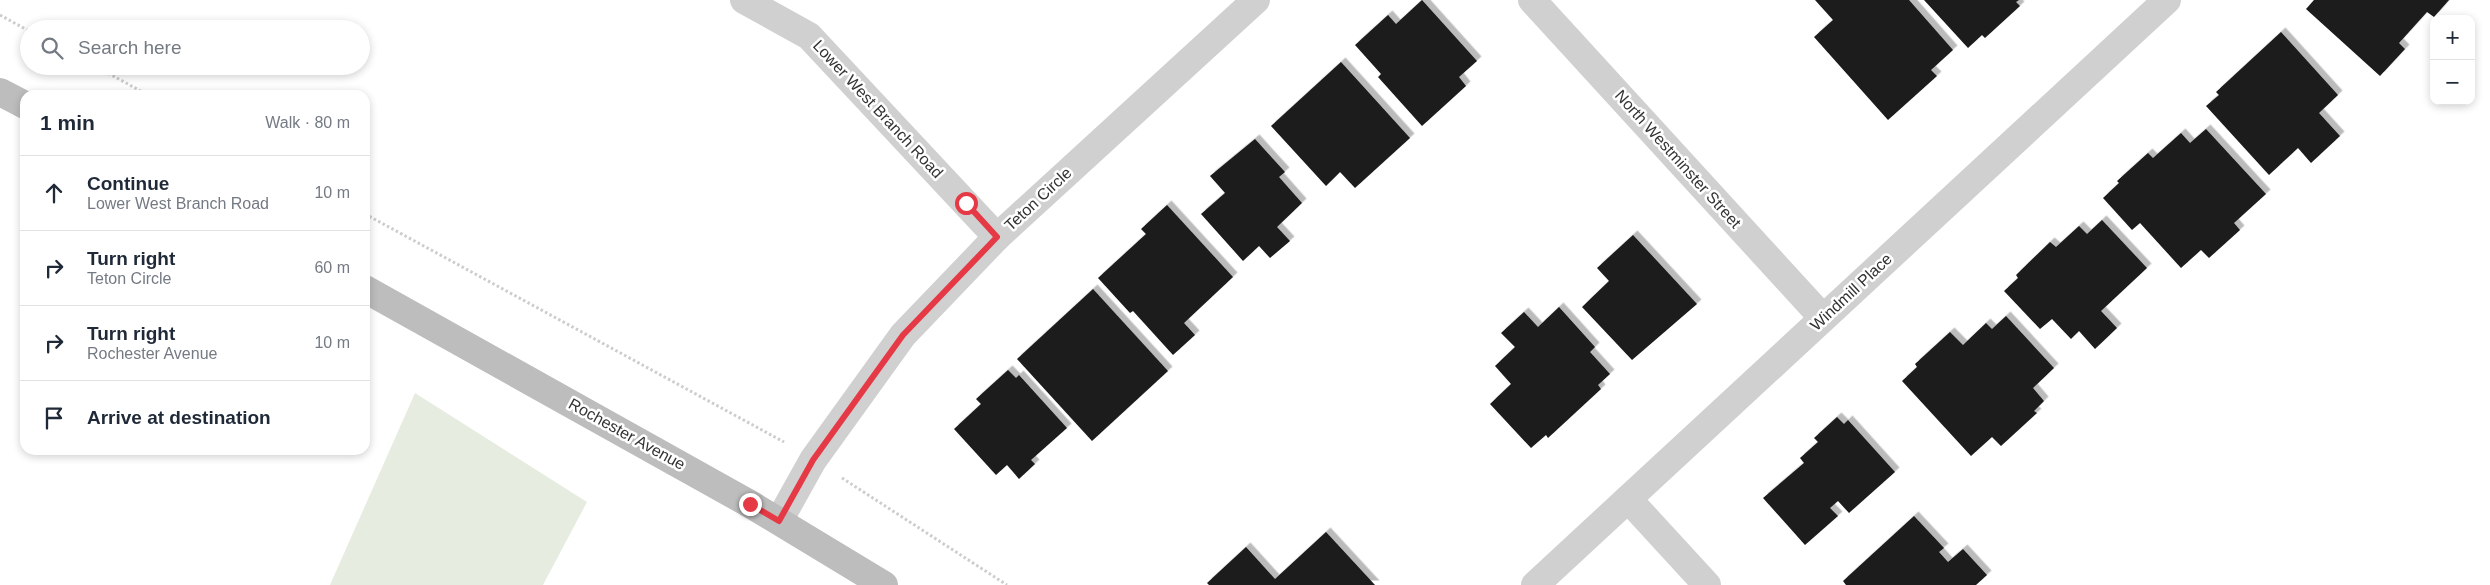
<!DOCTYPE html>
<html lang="en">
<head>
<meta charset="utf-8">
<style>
	:root { --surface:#fff; --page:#f6f6f7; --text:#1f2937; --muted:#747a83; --line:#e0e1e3 }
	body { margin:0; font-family:Helvetica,sans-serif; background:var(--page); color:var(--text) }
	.controls { position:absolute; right:15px; top:15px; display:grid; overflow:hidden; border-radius:10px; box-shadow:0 2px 8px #0003 }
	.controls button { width:45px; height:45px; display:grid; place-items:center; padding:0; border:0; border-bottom:1px solid var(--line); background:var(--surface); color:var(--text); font:25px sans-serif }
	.stop { position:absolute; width:15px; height:15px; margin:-11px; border:4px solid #e63946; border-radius:50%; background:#fff }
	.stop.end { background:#e63946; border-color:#fff; box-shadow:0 1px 5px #0008 }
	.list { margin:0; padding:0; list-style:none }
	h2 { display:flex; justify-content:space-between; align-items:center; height:65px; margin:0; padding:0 20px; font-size:21px }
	h2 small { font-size:16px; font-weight:400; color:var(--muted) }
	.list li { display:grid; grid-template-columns:32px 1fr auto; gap:15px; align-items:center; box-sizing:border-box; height:75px; padding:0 20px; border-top:1px solid var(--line) }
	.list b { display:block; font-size:19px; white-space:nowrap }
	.list p { margin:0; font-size:16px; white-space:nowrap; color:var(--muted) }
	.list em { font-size:16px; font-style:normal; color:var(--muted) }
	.icon { flex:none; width:28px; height:28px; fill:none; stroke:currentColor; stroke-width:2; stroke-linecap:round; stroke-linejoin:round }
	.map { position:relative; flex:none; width:2490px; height:585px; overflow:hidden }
	.search { position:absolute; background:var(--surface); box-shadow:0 2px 8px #0003; left:20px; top:20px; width:350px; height:55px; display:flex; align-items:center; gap:12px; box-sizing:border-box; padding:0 18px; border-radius:28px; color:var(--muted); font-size:19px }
	.panel { position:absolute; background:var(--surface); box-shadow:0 2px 8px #0003; left:20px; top:90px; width:350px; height:365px; border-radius:15px }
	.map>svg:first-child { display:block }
	.green { fill:#e6ecdf }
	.building { fill:#1a1a1a; filter:url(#shadow) }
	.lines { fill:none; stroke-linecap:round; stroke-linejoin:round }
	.path { stroke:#cdcdcd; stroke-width:3; stroke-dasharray:2.5 2.5; stroke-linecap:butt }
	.street { stroke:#d0d0d0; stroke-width:28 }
	.secondary { stroke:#bdbdbd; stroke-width:28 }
	.route { stroke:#e63946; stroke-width:6 }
	.labels { text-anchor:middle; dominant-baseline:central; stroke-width:5; stroke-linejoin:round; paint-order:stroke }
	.street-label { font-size:16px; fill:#333; stroke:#fff }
</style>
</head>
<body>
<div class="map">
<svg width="2490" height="585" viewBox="0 0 2490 585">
	<defs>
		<filter id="shadow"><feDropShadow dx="4.5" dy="-4.5" stdDeviation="0" flood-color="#0004"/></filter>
	</defs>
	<rect width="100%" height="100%" fill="#fff"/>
	<polygon class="green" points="415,393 587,502 543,585 330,585"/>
	<g class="building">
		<polygon points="1422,0 1477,61 1459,77 1466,86 1422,126 1378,77 1381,74 1355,45 1388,15 1396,24"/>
		<polygon points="1815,0 1909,0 1953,50 1931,70 1937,76 1888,120 1814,37 1833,20"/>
		<polygon points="1924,0 2019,0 2016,2 2020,6 1985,38 1982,35 1968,48"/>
		<polygon points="2314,0 2449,0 2434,17 2427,12 2399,43 2405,49 2380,76 2306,9"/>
		<polygon points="2281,32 2338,95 2319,113 2340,136 2311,163 2298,148 2269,175 2206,106 2219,95 2216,92"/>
		<polygon points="1341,62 1410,138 1355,188 1340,172 1326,186 1271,126"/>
		<polygon points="2206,129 2266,194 2234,223 2240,230 2209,258 2201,250 2181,268 2140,223 2132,230 2103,198 2119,183 2117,181 2148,153 2153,158 2181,133 2190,143"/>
		<polygon points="1255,139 1285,172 1279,177 1302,203 1277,227 1290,241 1270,258 1259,246 1243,261 1201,214 1225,193 1210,176"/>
		<polygon points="1167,205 1233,277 1184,323 1195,335 1173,355 1133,311 1130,313 1098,278 1146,234 1141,229"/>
		<polygon points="2102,220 2147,268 2101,311 2117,328 2095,349 2079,331 2071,339 2052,319 2040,329 2004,291 2018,278 2016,275 2050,242 2056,247 2079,226 2087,234"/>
		<polygon points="1633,235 1697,304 1632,360 1582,307 1609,281 1597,268"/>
		<polygon points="1093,289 1168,371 1092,441 1017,359"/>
		<polygon points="1559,307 1595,347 1590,352 1610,374 1598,385 1601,389 1548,438 1546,435 1531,448 1490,404 1511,384 1495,366 1515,347 1501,333 1524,312 1538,327"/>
		<polygon points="2006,316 2054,368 2033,388 2044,401 2034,411 2037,413 2001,446 1992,437 1971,456 1902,381 1917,367 1915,364 1950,332 1963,345 1986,323 1992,329"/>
		<polygon points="1008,370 1016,378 1019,375 1067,428 1031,460 1035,464 1019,479 1007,465 996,475 954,429 981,404 976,399"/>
		<polygon points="1837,417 1844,424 1848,420 1895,472 1849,513 1838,501 1830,508 1838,516 1805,545 1763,498 1804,463 1800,458 1818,442 1814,438"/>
		<polygon points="1914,516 1944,548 1939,552 1948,562 1963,549 1987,575 1976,585 1846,585 1843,581"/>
		<polygon points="1326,532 1375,585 1209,585 1207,583 1246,547 1275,579"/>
	</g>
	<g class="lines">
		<g class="path">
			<polyline points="0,15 29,31"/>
			<polyline points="95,66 148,95"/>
			<polyline points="365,214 784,442"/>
			<polyline points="842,478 1007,585"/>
		</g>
		<g class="street">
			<polyline points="744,0 809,36 997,237"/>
			<polyline points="1532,0 1823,318"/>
			<polyline points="1628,499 1707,585"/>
			<polyline points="779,521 813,460 903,335 997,237 1256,0"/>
			<polyline points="1535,585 2167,0"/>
		</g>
		<g class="secondary">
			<polyline points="0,92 25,105"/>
			<polyline points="365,289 750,504 884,585"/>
		</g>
	</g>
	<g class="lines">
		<polyline class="route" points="750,504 779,521 813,460 903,335 997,237 966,203"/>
	</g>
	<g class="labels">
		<g class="street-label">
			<text transform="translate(878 109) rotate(47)">Lower West Branch Road</text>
			<text transform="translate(1678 159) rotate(48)">North Westminster Street</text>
			<text transform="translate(1038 199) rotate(-43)">Teton Circle</text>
			<text transform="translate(1851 292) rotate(-43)">Windmill Place</text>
			<text transform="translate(627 434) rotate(29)">Rochester Avenue</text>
		</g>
	</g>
</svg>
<div class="controls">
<button>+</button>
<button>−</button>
</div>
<div class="stop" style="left:966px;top:203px"></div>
<div class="stop end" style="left:750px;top:504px"></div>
<div class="search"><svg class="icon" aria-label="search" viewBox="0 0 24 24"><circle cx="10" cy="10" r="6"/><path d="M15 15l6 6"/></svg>Search here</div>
<section class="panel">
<h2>1 min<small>Walk · 80 m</small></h2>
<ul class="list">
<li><svg class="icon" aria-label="ahead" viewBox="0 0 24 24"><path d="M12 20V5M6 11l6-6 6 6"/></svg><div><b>Continue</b><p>Lower West Branch Road</p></div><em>10 m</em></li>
<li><svg class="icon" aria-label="right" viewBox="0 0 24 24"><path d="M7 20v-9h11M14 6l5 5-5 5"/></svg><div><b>Turn right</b><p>Teton Circle</p></div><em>60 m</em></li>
<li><svg class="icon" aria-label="right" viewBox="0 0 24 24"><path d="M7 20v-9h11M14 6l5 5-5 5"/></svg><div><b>Turn right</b><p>Rochester Avenue</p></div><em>10 m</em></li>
<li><svg class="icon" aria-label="arrive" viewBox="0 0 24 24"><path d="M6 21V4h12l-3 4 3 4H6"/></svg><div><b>Arrive at destination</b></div></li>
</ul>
</section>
</div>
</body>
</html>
